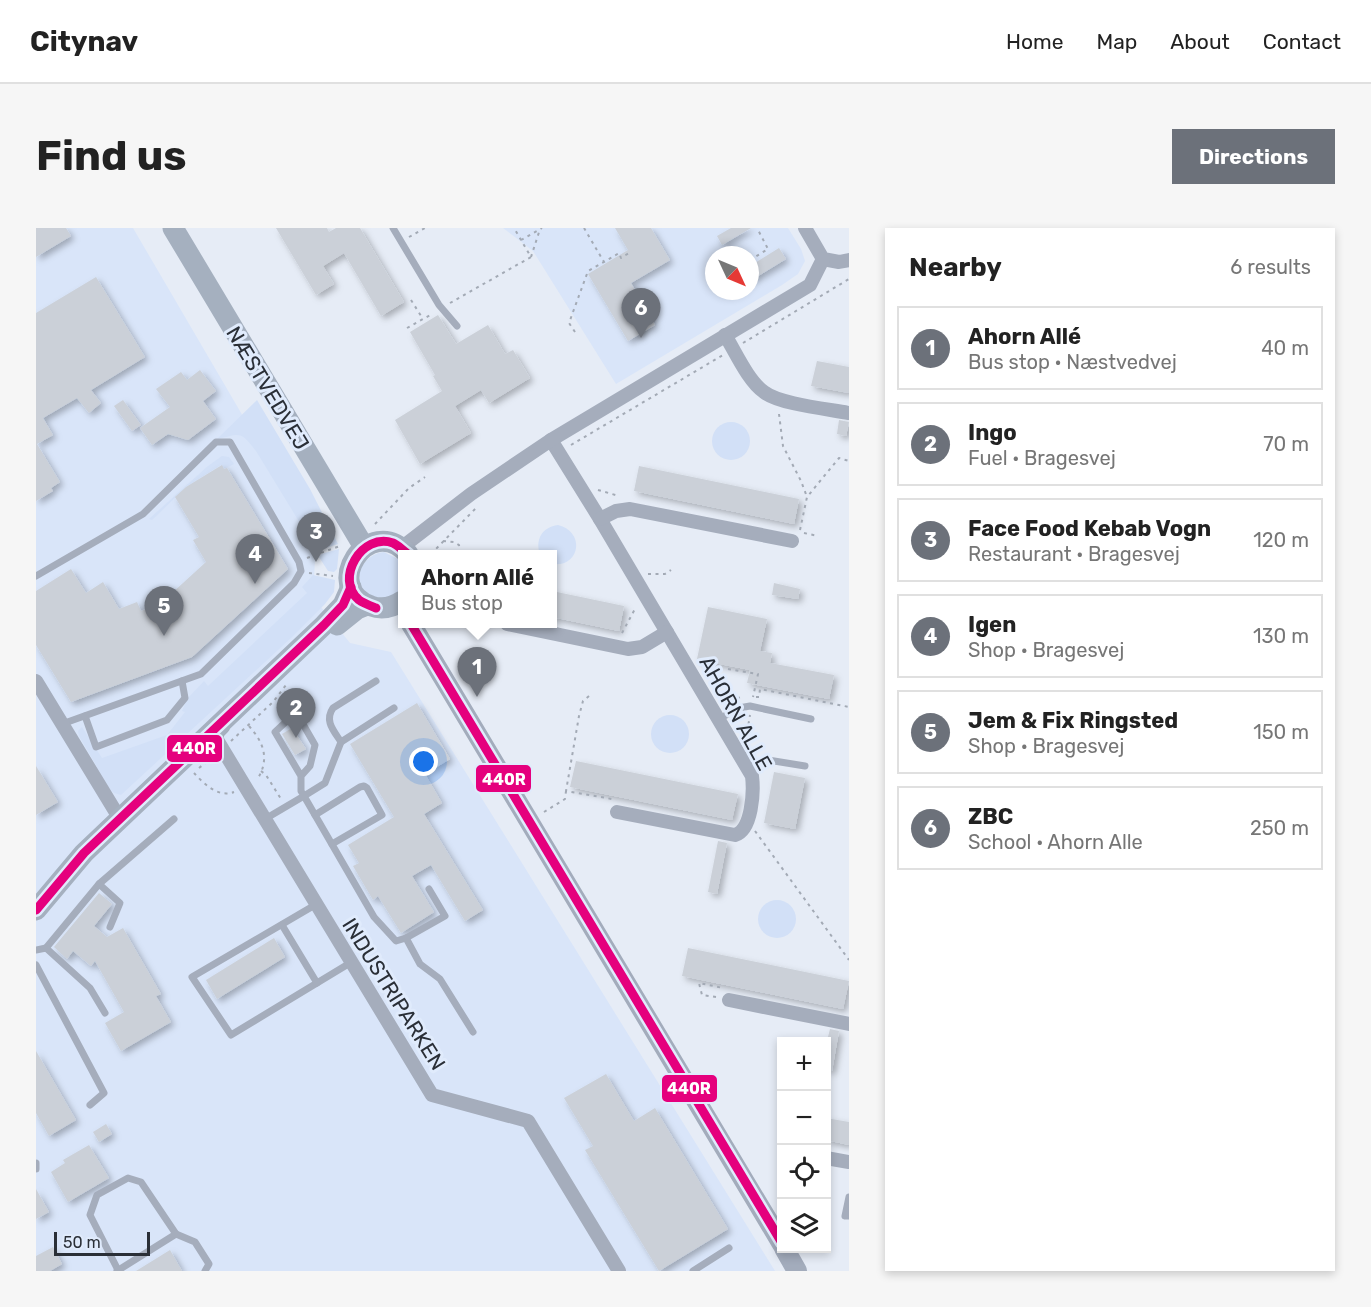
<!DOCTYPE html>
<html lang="en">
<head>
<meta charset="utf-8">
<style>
	:root { --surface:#fff; --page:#f6f6f6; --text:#222; --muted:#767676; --line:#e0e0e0; --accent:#6c717a }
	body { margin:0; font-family:Rubik,sans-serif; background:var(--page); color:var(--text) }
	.controls { position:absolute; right:18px; bottom:18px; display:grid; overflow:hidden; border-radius:0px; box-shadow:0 3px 9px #0003 }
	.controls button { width:54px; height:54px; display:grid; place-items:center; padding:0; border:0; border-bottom:2px solid var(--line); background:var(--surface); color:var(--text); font:30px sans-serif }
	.compass { position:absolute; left:669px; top:18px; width:54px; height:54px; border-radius:50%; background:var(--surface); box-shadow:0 3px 9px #0003; rotate:134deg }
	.scale { position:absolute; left:18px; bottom:15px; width:96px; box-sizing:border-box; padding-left:6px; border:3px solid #2a2f37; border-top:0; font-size:16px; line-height:21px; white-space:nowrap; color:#2a2f37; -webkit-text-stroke:4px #e0ebfc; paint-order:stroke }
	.you { position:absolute; left:388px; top:534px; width:21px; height:21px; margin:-15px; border:4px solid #fff; border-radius:50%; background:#1a73e8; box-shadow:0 0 0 9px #1a73e833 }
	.badge { display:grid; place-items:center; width:39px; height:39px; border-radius:50%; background:var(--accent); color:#fff; font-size:20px; font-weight:700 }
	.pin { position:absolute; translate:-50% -50px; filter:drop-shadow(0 2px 3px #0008) }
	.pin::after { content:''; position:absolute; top:32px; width:21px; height:18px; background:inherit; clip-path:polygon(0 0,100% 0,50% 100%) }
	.popup { position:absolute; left:362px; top:322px; width:159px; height:78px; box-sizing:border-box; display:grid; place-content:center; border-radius:0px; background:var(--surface); filter:drop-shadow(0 2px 4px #0005); font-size:20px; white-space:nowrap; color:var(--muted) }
	.popup b { font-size:22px; color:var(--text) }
	.popup::after { content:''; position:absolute; left:50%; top:100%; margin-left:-12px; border:12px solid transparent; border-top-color:var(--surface) }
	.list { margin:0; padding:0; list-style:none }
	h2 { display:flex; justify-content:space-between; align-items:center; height:78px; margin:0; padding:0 24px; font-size:26px }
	h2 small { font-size:20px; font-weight:400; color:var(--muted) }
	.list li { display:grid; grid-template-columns:39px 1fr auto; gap:18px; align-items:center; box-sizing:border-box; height:84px; margin:0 12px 12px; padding:0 12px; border:2px solid var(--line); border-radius:0px }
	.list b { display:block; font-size:22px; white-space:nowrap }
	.list p { margin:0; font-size:20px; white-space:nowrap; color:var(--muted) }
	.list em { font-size:20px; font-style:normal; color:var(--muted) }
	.icon { flex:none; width:33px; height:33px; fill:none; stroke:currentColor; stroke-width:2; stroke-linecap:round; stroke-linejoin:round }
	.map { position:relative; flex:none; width:813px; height:1043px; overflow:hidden; border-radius:0px }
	header { display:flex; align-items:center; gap:36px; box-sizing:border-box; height:84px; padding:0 30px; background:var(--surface); border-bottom:2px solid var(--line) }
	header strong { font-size:28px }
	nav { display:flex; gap:33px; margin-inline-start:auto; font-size:21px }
	.intro { display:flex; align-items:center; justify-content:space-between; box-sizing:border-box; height:144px; padding:0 36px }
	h1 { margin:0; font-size:42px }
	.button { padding:15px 27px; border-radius:0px; background:var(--accent); color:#fff; font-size:21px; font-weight:700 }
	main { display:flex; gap:36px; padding:0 36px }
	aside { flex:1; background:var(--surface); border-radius:0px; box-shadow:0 3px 9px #0003 }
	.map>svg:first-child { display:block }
	.built { fill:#d9e5f9; fill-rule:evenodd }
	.green { fill:#d2e0f7 }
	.building { fill:#cbd0d8; filter:url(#shadow) }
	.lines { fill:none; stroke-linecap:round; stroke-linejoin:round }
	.path { stroke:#a3aab5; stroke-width:2; stroke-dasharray:3 4.5; stroke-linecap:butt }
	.service { stroke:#a5adbc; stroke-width:7 }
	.minor { stroke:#a5adbc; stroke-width:14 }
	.secondary { stroke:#a3acbc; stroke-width:20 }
	.primary { stroke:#a5b0bf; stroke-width:21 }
	.bus-1-casing { stroke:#e0ebfc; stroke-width:14 }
	.bus-1 { stroke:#e5007d; stroke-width:9 }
	.labels { text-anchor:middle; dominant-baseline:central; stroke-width:6; stroke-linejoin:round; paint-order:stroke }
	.street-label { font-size:21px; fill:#2a2f37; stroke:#e0ebfc }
	.line-badge { stroke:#e0ebfc; stroke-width:2 }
	.badge-label { font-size:16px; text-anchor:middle; font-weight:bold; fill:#fff }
</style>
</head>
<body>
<header>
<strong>Citynav</strong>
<nav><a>Home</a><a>Map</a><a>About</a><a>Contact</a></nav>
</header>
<div class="intro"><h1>Find us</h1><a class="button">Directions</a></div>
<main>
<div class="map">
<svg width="813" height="1043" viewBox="0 0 813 1043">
	<defs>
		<filter id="shadow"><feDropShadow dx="3.5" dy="3.5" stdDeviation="3" flood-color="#0004"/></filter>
	</defs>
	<rect width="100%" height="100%" fill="#e6ecf6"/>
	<g class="built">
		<polygon points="0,0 97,0 280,313 277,369 314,415 355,424 739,1043 0,1043"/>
		<path d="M467,0h285l13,21 4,12 -7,13 -16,11 -166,99 -83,-133zM678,27h36v36h-36z"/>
	</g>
	<g class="green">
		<path d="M221,172l53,89 28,55 -21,7 -61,-100c-17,-22 -16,-16 -39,-12z"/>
		<circle cx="695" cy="213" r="19"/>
		<polygon points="186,228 193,229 198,236 188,241 185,237 150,259 116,292 113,291 172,238"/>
		<path d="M522,297c28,7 22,43 -6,39v-10h-12c-5,-14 2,-27 18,-29z"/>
		<polygon points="303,321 301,341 298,344 292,343 283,329 285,326"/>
		<path d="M348,324l14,7 4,4v26l-3,4 -19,7c-4,-2 -10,-4 -14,-6 -18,-15 -1,-41 18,-42z"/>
		<polygon points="277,347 299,352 298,364 289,376 255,410 85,567 78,565 73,560 59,540 61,539 43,508 42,503 46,499 66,530 131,507 149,484 146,483 151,471 168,453 172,458 271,365 266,359"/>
		<circle cx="634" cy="506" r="19"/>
		<circle cx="741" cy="691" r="19"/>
	</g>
	<g class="building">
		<polygon points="0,0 30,0 35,8 0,29"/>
		<polygon points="240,0 291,0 293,4 300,0 324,0 368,74 345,88 308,25 287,38 298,56 280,67"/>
		<polygon points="579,0 615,0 634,32 595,55 619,97 592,113 552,46 592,22"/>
		<polygon points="695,0 715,0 686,17 681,8"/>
		<polygon points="743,20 750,31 714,53 714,38"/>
		<polygon points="60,49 109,129 55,162 65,175 53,185 41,170 7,190 17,207 1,216 24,254 15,260 17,263 0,273 0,85"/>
		<polygon points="402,87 420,116 452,97 469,126 477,122 494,150 453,175 445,162 419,178 435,205 384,236 359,192 406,163 397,148 399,147 374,104"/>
		<polygon points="781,133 813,139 813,165 775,158"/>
		<polygon points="164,142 180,163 167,173 180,191 152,212 132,206 116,217 104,200 134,179 120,161 145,144 151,152"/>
		<polygon points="87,172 105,197 96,203 78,178"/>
		<polygon points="803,192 813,194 810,208 801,206"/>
		<polygon points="186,237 188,241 191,240 252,341 156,429 35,474 0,417 0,363 35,341 50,365 67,354 83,381 101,374 105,383 124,376 170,334 157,312 163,309 139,269 150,259"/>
		<polygon points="603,238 763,271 758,296 598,263"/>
		<polygon points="738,355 764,361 762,371 736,367"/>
		<polygon points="516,363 588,378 583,403 516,389"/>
		<polygon points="672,379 731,391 724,423 736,425 734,435 798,447 793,471 711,455 714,442 663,432 661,431"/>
		<polygon points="381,475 414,531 389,546 406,575 388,586 447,682 429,693 395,637 376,648 398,684 365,705 342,668 337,672 317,638 323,635 312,617 358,589 314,516"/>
		<polygon points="256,500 270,521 259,527 246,506"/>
		<polygon points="540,533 702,566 696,592 534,559"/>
		<polygon points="0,538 22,574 0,587"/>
		<polygon points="738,544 769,550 759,601 728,595"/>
		<polygon points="682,613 691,615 681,666 672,664"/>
		<polygon points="63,665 76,676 58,698 71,709 87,700 125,766 120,768 135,794 85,823 69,795 88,784 59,733 55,738 37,723 31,731 18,719"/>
		<polygon points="238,710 249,729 181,771 170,752"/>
		<polygon points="652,720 813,753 807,781 646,748"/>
		<polygon points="794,801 803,803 796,843 790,842 790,817"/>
		<polygon points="0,823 40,892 13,908 0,885"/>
		<polygon points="570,846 598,893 619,880 692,1001 623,1043 549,922 557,918 528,870"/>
		<polygon points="790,890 813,894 813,917 790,912"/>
		<polygon points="70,896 76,906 63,914 57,904"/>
		<polygon points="53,917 73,950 32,974 15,944 29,935 27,932"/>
		<polygon points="0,961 13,984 0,991"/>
		<polygon points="17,1019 26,1036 14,1043 0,1043 0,1028"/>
		<polygon points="134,1022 146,1043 100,1043"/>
	</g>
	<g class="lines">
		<g class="path">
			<polyline points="548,0 568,34 583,25 585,30 593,25"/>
			<polyline points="373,9 389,0"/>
			<polyline points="485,12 506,0"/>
			<polyline points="495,29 504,1"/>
			<polyline points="714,32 732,21 721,0"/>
			<polyline points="375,72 387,91"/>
			<polyline points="414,75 495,29 478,0"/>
			<polyline points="371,100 396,86"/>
			<polyline points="539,104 533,95 552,43 568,34"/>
			<polyline points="707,115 813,51"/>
			<polyline points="743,186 747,218 765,253 771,269"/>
			<polyline points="535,217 687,127"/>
			<polyline points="562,262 583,268"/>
			<polyline points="339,296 373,260 389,249"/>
			<polyline points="764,302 771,269 803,230 813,233"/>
			<polyline points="768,305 782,308"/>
			<polyline points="407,313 418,314 423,317 424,326"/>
			<polyline points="395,326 442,278"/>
			<polyline points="271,330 304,318"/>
			<polyline points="273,345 297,348"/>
			<polyline points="612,346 629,346 635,342"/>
			<polyline points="586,405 600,379"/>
			<polyline points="692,441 722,446 717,469"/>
			<polyline points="553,468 547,473 543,488 530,563 576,571"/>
			<polyline points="720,469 723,469 724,461 813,479"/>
			<polyline points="694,473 705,469"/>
			<path d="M213,498c15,17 21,33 8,54"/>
			<polyline points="710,511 714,487"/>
			<polyline points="195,513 237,474 250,457"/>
			<polyline points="163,540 177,529"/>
			<polyline points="225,543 230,547 245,571"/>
			<path d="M158,545c10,11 24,25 40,19"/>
			<polyline points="508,584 529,571 530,563"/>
			<polyline points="719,603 813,732"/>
			<polyline points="680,769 666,767 663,755 687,760"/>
			<polyline points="742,910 746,911"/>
		</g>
		<g class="service">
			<polyline points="357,0 403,77 421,98"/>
			<polyline points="0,348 107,286 180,214 194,214 263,334 265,343 258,355 165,446 26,496"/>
			<polyline points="358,480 305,514 289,555 268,568 338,689 360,713 370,710 409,688 393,661"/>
			<polyline points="49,488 60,519 131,492 149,470 146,453"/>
			<polyline points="683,491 703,480 714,478 775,491"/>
			<path d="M305,514c-7,-11 -17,-21 -8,-34l43,-27"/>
			<polyline points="712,542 732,532 769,538"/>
			<polyline points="279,587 324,559 328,558 331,560 346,587 296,616"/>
			<polyline points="229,591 268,568 265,563 265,548 274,538 279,517 264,491 259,489 254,490 239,504 265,548"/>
			<polyline points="63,656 84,675 74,699"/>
			<polyline points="279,677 156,749 195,807 314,735"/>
			<polyline points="246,697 281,755"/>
			<polyline points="370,710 384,736 404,751 437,804"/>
			<polyline points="10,720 63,656 138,591"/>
			<polyline points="0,722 10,720 54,760 69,785"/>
			<polyline points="0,737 68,865 54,877"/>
			<polyline points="0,935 0,941"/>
			<polyline points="813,969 809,988 813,988"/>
			<polyline points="82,1042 54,987 61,967 92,950 105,954 140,1006"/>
			<polyline points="81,1043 140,1006 159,1014 173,1036 169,1043"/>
			<polyline points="657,1043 693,1020"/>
		</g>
		<g class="minor">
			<polyline points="769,0 787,31 803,34 813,32"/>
			<path d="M689,107c10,16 23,46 39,57 15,12 64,17 85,21"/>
			<path d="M515,212l49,79 152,257c2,16 0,54 -17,59l-118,-23"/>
			<polyline points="564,291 580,283 594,281 756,313"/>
			<polyline points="365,320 435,266 515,212 774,57 787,31"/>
			<polyline points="471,396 592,421 606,419 631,404"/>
			<polyline points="0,453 84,591"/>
			<polyline points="187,499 181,505 181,512 396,867 492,893 583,1043"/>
			<polyline points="693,772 813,796"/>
			<polyline points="790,930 813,934"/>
		</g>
		<g class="secondary">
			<polyline points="375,396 746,1016"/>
			<polyline points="748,1020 761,1043"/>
		</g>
		<g class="primary">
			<polyline points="137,0 328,319"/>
			<path d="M366,373c-9,6 -20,9 -31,5 -51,-17 -3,-95 37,-52"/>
			<polyline points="301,397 321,381 331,377"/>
			<polyline points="0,682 48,625 288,397 307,377 315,359"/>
		</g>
		<g class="bus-1-casing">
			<g id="bus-1">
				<path d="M340,380c-5,-2 -13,-5 -17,-8 -25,-21 3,-68 34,-57 5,2 10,8 15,11"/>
				<polyline points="375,396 746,1015"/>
				<polyline points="0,682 48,625 288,397 307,377 315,359"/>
			</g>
		</g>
		<use href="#bus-1" class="bus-1"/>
	</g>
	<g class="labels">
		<g class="street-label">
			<text transform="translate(232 160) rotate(59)">NÆSTVEDVEJ</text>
			<text transform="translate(700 485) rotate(61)">AHORN ALLE</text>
			<text transform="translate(358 766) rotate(58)">INDUSTRIPARKEN</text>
		</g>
	</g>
	<g class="line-badge">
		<rect x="130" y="506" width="57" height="29" rx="6" fill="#e5007d"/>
		<rect x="439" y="536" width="57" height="29" rx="6" fill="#e5007d"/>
		<rect x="625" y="846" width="57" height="29" rx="6" fill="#e5007d"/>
	</g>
	<g class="badge-label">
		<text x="158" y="526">440R</text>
		<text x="468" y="557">440R</text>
		<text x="653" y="866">440R</text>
	</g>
</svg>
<div class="controls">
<button>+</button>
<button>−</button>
<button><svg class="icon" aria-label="locate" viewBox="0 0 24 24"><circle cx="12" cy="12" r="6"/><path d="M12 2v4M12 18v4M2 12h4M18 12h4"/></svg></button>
<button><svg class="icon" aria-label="layers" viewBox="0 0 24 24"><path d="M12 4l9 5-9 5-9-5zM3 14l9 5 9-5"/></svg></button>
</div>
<svg class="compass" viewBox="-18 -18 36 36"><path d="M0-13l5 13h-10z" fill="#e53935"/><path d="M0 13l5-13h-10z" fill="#767676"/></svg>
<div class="scale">50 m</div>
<div class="you"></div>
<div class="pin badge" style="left:441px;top:469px">1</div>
<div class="popup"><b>Ahorn Allé</b>Bus stop</div>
<div class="pin badge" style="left:260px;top:510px">2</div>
<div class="pin badge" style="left:280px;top:334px">3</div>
<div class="pin badge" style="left:219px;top:356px">4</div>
<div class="pin badge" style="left:128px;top:408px">5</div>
<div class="pin badge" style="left:605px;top:110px">6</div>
</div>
<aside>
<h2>Nearby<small>6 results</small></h2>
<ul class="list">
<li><span class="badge">1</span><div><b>Ahorn Allé</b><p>Bus stop · Næstvedvej</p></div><em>40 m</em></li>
<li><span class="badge">2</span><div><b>Ingo</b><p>Fuel · Bragesvej</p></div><em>70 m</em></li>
<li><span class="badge">3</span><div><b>Face Food Kebab Vogn</b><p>Restaurant · Bragesvej</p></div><em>120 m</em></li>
<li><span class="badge">4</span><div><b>Igen</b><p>Shop · Bragesvej</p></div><em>130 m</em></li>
<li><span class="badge">5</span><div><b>Jem &amp; Fix Ringsted</b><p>Shop · Bragesvej</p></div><em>150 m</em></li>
<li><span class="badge">6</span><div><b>ZBC</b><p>School · Ahorn Alle</p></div><em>250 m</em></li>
</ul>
</aside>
</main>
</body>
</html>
